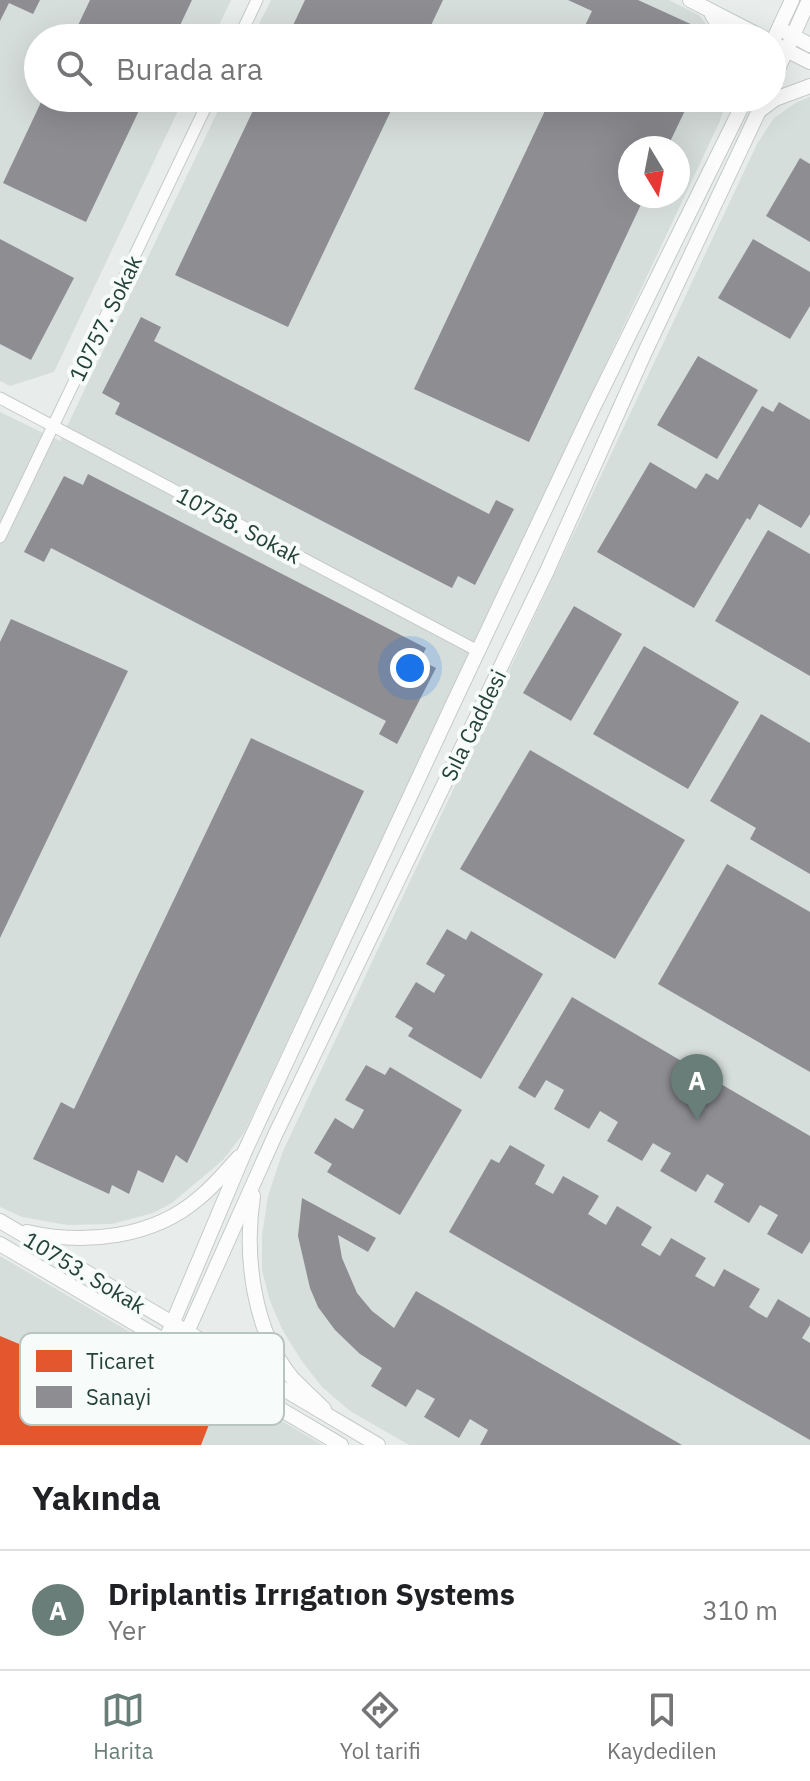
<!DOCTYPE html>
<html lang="tr">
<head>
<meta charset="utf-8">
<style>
	:root { --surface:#fff; --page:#f2f2f2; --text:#202124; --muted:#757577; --line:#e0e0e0; --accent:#697e78 }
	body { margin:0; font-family:"IBM Plex Sans",sans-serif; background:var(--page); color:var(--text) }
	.compass { position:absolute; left:618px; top:136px; width:72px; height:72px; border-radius:50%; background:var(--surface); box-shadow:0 8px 32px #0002; rotate:170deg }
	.you { position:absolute; left:410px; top:668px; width:28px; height:28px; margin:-20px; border:6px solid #fff; border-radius:50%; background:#1a73e8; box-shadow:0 0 0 12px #1a73e833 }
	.badge { display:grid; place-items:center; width:52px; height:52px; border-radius:50%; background:var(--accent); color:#fff; font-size:26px; font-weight:700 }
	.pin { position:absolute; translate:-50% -66px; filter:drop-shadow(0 2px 4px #0008) }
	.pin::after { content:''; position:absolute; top:42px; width:28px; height:24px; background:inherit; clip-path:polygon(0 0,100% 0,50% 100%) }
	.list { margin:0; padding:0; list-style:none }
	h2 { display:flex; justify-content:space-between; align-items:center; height:104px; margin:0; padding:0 32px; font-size:34px }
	h2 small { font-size:26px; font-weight:400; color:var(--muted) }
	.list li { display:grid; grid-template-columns:52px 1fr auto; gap:24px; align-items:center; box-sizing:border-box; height:120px; padding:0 32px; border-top:2px solid var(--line) }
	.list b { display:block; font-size:30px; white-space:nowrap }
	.list p { margin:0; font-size:26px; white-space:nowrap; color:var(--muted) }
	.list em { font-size:26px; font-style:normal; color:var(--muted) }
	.icon { flex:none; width:44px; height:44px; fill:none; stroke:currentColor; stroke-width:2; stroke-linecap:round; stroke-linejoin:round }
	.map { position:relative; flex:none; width:810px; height:1445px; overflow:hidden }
	.search { position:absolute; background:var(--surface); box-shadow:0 8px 32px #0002; left:24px; right:24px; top:24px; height:88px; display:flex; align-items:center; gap:20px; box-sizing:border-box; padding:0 28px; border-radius:44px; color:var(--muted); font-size:30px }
	.sheet { height:224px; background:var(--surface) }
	nav { display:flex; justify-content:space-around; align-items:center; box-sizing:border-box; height:112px; border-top:2px solid var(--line); background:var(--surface); font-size:22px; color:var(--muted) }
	nav a { display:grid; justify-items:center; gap:4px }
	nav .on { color:var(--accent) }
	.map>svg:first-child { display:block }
	.built { fill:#d6dedb; fill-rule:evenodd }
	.shops { fill:#e4572e }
	.industry { fill:#8d8d92 }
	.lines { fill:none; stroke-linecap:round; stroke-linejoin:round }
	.minor-casing { stroke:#c5cac8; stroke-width:13 }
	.tertiary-casing { stroke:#c5cac8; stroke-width:16 }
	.minor { stroke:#fcfcfc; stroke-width:11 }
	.tertiary { stroke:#fcfcfc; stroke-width:14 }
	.labels { text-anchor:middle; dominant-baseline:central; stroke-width:8; stroke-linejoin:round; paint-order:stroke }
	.street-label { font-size:22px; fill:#24423a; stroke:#f7fbf9 }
	.key { fill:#f7fbf9; stroke:#b8c4c0; stroke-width:2 }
	.key-label { font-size:22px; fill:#24423a }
</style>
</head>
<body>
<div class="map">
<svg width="810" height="1445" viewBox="0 0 810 1445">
	<rect width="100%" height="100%" fill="#e8edeb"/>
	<g class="built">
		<polygon points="0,0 231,0 213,38 38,38 38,98 184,98 54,372 10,386 0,381"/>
		<polygon points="271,0 669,0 699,15 717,38 252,38"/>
		<polygon points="810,97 810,1445 409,1445 350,1411 322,1387 301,1360 282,1329 270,1301 262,1270 262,1235 268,1196 283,1151 757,144 774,118 797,102"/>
		<path d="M224,98h503l-7,23 -476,1012 -21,27 -51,43 -19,10 -41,11 -45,1 -45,-8 -22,-10v-795l60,29zM630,148h48v48h-48z"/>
		<polygon points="0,1256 323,1445 0,1445"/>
	</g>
	<polygon class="shops" points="0,1336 36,1351 27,1374 61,1387 69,1365 210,1422 201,1445 0,1445"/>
	<g class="industry">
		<polygon points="0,0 40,0 33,14 9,3 0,21"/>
		<polygon points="90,0 192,0 174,38 72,38"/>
		<polygon points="305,0 443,0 425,38 287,38"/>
		<polygon points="568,0 638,0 695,26 690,38 579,38 592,11"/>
		<polygon points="43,98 145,98 86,222 3,183"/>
		<polygon points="259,98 397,98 288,327 175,275"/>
		<polygon points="551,98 691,98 667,148 630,148 630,196 645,196 529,442 414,389"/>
		<polygon points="800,158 810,164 810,242 766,216"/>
		<polygon points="0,239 74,278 31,360 0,344"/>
		<polygon points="753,239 810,272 810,306 790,339 718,298"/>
		<polygon points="141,317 161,327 154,341 489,514 496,500 514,509 475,585 458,576 452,588 115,414 120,403 102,393"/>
		<polygon points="698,356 758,390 717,459 657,425"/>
		<polygon points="779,402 810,420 810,514 801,528 759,504 750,520 747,518 694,608 597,552 650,462 696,489 706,473 718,480 762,406 773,412"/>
		<polygon points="88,474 426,648 420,660 436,668 397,744 379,734 386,721 51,548 44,562 24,552 64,476 83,485"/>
		<polygon points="768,530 810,554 810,676 715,621"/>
		<polygon points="574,606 622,634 571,721 523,693"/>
		<polygon points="11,619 128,671 0,938 0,642"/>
		<polygon points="644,646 739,702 688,789 593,734"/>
		<polygon points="761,714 810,743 810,874 750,839 756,828 710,801"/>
		<polygon points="251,738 364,791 187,1163 176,1155 163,1183 138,1170 129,1194 112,1185 109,1194 33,1159 61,1102 74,1109"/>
		<polygon points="530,750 685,840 615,959 460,869"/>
		<polygon points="727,864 810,912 810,1072 658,984"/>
		<polygon points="447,929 466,940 471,931 543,974 481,1079 408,1036 413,1028 395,1017 416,982 434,993 440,983 445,975 426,964"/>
		<polygon points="572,997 810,1136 810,1241 802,1254 767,1234 778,1215 760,1205 749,1223 714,1202 724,1184 707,1174 696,1192 660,1171 671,1153 663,1149 653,1143 642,1161 607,1141 618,1122 600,1111 589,1129 554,1109 564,1090 546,1080 535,1098 518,1088"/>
		<polygon points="366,1065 385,1075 390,1067 462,1110 400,1215 327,1172 332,1164 314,1153 335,1118 353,1129 359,1119 364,1110 345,1100"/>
		<polygon points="510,1145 545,1165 535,1184 553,1194 563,1176 599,1196 588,1214 606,1225 617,1206 652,1227 641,1245 660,1256 671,1238 706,1258 695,1276 714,1287 724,1269 760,1289 749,1307 758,1313 767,1318 778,1299 810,1318 810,1325 802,1338 810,1343 810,1440 449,1232 491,1159 499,1163"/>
		<polygon points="302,1198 376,1238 368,1252 338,1235 342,1258 357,1293 372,1311 394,1328 416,1291 682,1445 480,1445 488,1430 470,1419 459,1438 441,1427 424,1417 435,1399 417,1389 406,1407 371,1386 382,1368 360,1354 335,1330 318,1307 310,1288 298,1236"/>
	</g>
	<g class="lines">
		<g class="minor-casing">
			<g id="minor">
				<polyline points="239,38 257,0"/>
				<polyline points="0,398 478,651"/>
				<polyline points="0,537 210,98"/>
			</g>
		</g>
		<g class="tertiary-casing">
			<g id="tertiary">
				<polyline points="690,0 764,38"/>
				<polyline points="712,15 727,38"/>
				<polyline points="786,32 810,45"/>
				<polyline points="772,43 792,0"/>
				<polyline points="778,46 810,62"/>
				<polyline points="772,82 809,0"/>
				<polyline points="759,111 775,99 810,86"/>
				<path d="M253,1196c-9,59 0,136 40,183 10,10 21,20 31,30"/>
				<polyline points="0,1221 378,1445"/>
				<path d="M27,1232c58,13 126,6 172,-34 15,-12 27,-27 40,-41"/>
				<polyline points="0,1244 341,1445"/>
				<polyline points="165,1341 245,1151 453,704 591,412 746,98"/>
				<polyline points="179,1350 276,1133 547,571 645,352 765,98"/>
			</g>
		</g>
		<use href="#minor" class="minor"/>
		<use href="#tertiary" class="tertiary"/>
	</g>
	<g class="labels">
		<g class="street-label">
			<text transform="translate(105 318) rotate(-64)">10757. Sokak</text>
			<text transform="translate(239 525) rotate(28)">10758. Sokak</text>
			<text transform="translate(473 725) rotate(-64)">Sıla Caddesi</text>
			<text transform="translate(85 1272) rotate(31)">10753. Sokak</text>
		</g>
	</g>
	<rect x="20" y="1333" width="264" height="92" rx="12" class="key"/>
	<rect x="36" y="1350" width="36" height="22" fill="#e4572e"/>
	<rect x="36" y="1386" width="36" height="22" fill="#8d8d92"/>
	<g class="key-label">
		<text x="86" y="1369">Ticaret</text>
		<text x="86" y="1405">Sanayi</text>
	</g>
</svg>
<svg class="compass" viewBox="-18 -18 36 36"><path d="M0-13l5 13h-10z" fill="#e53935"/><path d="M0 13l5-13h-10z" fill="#757577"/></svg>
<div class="you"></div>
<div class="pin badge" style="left:697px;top:1120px">A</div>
<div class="search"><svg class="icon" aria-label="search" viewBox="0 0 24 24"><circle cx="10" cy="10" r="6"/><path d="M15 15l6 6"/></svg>Burada ara</div>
</div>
<section class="sheet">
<h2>Yakında<small></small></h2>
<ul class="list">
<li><span class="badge">A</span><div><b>Driplantis Irrıgatıon Systems</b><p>Yer</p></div><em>310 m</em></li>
</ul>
</section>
<nav>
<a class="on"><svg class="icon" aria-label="map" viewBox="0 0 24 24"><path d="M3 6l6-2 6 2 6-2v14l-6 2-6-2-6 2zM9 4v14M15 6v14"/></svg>Harita</a>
<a><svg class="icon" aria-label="directions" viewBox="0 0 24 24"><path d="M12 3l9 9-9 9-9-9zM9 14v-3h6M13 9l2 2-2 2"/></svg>Yol tarifi</a>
<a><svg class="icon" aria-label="saved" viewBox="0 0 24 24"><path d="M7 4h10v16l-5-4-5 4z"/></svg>Kaydedilen</a>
</nav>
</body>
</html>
